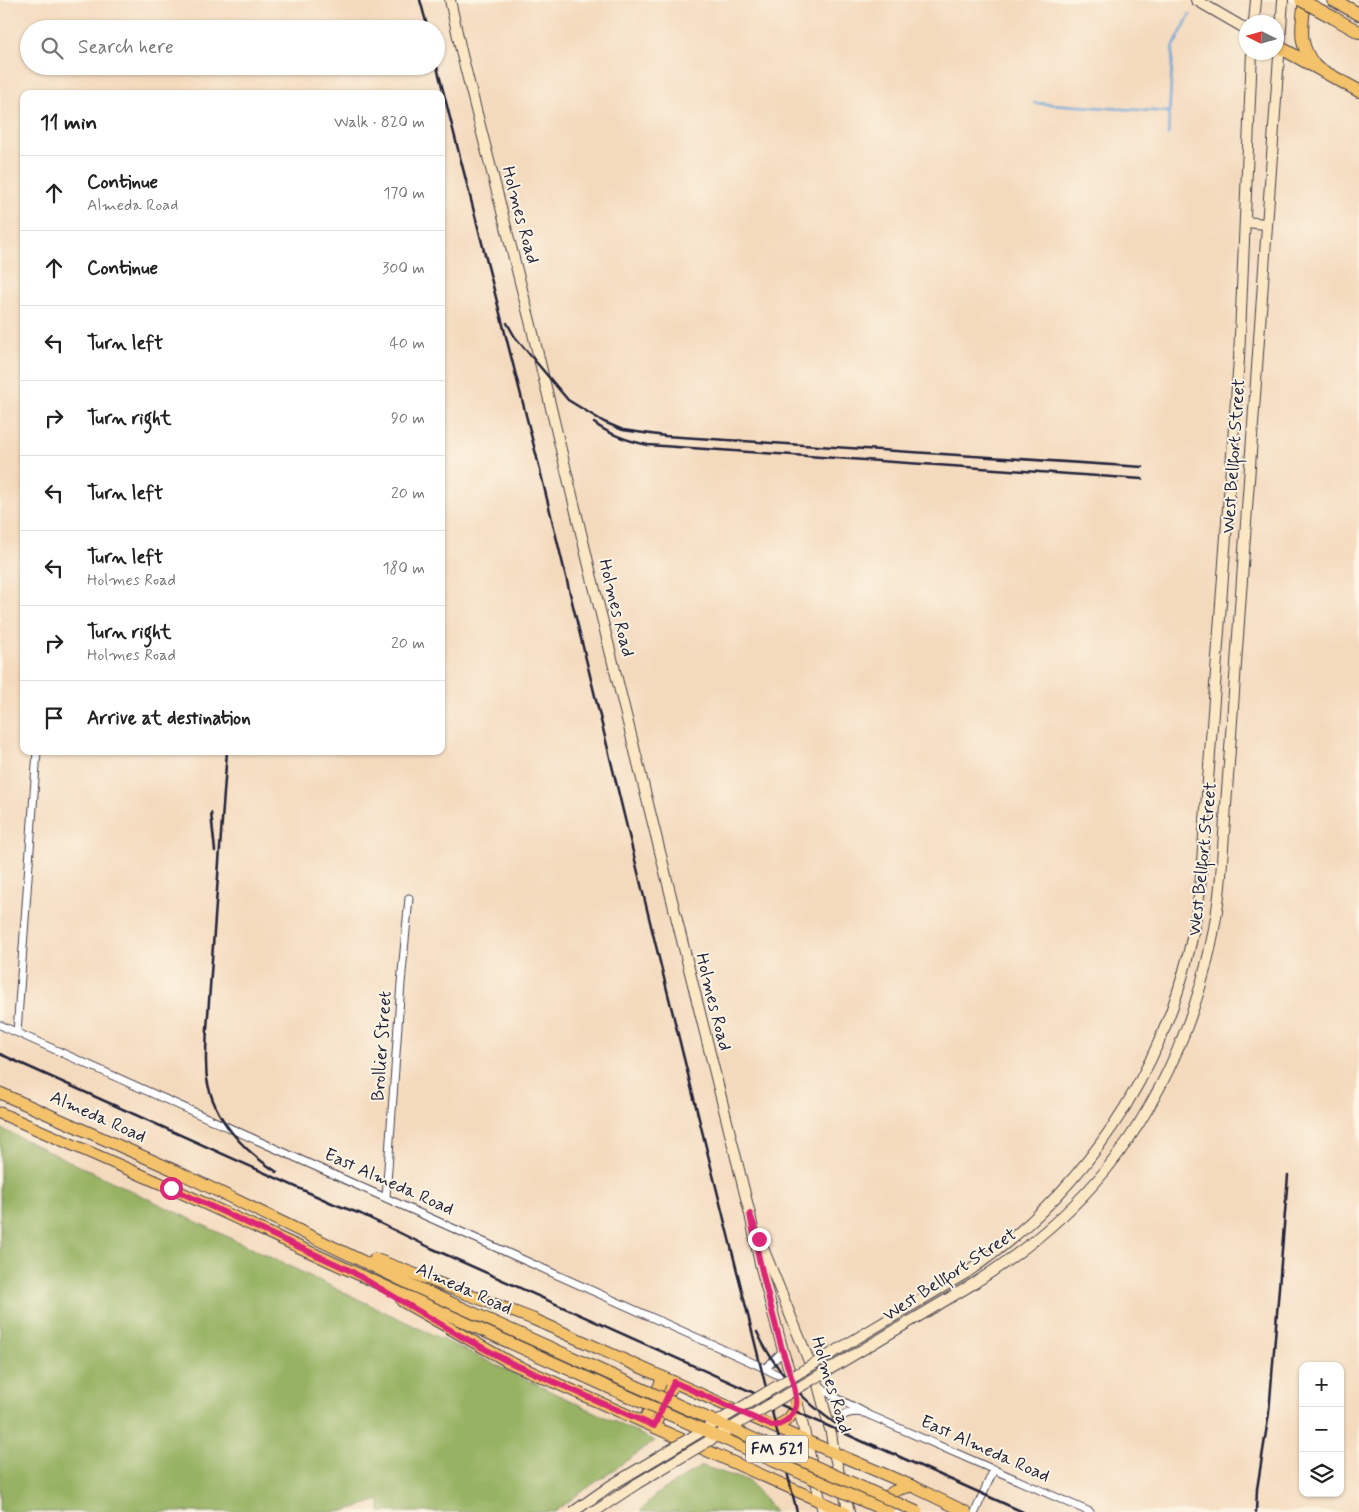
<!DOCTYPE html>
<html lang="en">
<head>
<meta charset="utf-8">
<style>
	:root { --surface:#fff; --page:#f6f6f6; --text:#222; --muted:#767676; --line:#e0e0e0 }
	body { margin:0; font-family:Mynerve,sans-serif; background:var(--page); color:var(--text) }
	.controls { position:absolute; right:15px; bottom:15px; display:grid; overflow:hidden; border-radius:10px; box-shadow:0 1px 4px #0004 }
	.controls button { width:45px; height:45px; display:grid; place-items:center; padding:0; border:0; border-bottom:1px solid var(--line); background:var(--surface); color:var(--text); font:25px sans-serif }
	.compass { position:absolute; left:1239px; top:15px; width:45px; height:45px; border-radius:50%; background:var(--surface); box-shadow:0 1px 4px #0004; rotate:275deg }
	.stop { position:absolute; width:15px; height:15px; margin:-11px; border:4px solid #db2777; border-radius:50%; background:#fff }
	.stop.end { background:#db2777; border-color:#fff; box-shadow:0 1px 5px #0008 }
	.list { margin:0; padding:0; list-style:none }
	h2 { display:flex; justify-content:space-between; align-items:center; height:65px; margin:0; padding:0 20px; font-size:21px }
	h2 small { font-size:16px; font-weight:400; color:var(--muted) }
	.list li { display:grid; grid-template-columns:32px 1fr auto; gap:15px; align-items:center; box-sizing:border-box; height:75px; padding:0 20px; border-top:1px solid var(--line) }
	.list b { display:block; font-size:19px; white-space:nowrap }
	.list p { margin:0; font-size:16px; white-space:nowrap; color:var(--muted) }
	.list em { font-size:16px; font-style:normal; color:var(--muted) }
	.icon { flex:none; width:28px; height:28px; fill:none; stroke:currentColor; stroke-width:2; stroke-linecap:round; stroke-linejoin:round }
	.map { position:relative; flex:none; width:1359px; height:1512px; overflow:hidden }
	.search { position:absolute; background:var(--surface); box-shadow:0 1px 4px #0004; left:20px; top:20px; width:425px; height:55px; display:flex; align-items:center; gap:12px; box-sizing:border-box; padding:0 18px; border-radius:28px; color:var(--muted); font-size:19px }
	.panel { position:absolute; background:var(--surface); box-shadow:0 1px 4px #0004; left:20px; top:90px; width:425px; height:665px; border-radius:10px }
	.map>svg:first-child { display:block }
	.forest { fill:#97b263; stroke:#5c6a4f }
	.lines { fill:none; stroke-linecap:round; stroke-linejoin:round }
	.stream { stroke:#67a2d7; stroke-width:2.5 }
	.street-casing { stroke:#423e4e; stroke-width:9 }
	.secondary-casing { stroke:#423e4e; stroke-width:12 }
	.primary-casing { stroke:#423e4e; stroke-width:13 }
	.highway-casing { stroke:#423e4e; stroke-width:14 }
	.street { stroke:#fff; stroke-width:7 }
	.secondary { stroke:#fbe7c3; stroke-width:10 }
	.primary { stroke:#f4c26a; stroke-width:11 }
	.highway { stroke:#f4c26a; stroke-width:12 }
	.rail { stroke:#22223b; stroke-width:2.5 }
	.secondary-bridge-casing { stroke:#423e4e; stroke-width:12; stroke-linecap:butt }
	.primary-bridge-casing { stroke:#423e4e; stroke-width:13; stroke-linecap:butt }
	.highway-bridge-casing { stroke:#423e4e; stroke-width:14; stroke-linecap:butt }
	.secondary-bridge { stroke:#fbe7c3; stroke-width:10 }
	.primary-bridge { stroke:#f4c26a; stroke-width:11 }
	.highway-bridge { stroke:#f4c26a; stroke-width:12 }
	.route { stroke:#db2777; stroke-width:6 }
	.labels { text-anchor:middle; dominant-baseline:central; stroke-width:4; stroke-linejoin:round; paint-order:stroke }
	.shield { fill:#fcf5e5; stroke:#63616e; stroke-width:1 }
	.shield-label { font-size:16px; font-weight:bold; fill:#22223b }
	.street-label { font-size:18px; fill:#22223b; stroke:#fcf5e5 }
</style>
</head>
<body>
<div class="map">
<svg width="1359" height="1512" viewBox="0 0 1359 1512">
	<rect width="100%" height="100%" fill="#fcf5e5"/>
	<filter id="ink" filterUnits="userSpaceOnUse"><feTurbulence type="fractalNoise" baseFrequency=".02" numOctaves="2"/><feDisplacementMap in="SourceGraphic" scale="10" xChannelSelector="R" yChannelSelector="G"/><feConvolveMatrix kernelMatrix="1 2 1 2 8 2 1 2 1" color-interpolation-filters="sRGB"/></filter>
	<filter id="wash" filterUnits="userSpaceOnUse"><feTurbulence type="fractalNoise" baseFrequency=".0096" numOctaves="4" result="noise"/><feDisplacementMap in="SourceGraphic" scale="20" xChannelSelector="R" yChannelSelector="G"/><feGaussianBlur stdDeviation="1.12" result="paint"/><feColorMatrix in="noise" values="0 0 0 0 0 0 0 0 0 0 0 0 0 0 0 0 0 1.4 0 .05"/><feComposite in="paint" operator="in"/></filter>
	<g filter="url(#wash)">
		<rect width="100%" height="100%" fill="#f4dabd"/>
		<g class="forest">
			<polygon points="0,1128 655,1441 577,1495 555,1512 380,1512 380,1500 341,1512 0,1512"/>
			<polygon points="702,1466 749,1481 775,1512 640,1512 655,1495"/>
		</g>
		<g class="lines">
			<g class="stream">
				<polyline points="1034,103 1169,112"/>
				<polyline points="1168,135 1173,48 1190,14"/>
			</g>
		</g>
	</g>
	<g filter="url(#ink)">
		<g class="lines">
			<g class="street-casing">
				<g id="street">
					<polyline points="0,1025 760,1366 790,1381"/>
					<polyline points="17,1032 37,751"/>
					<polyline points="386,1197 401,983 409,898"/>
					<polyline points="766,1368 783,1351"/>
					<path d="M818,1383c12,15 33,21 49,31l223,98"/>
					<path d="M831,1432c5,-16 16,-22 33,-19"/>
					<polyline points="975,1512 994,1469"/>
				</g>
			</g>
			<g class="secondary-casing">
				<g id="secondary">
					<polyline points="450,0 462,55 531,325 589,566 750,1214 760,1264 783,1351 792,1379 823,1512"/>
					<polyline points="1196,0 1246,29"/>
					<polyline points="1254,22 1256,0"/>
					<polyline points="1246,222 1266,224"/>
					<polyline points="761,1243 817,1381 831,1433 834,1453 849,1512"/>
					<path d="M966,1273c131,-89 215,-226 234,-384l39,-530 13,-307"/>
					<path d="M973,1284c49,-31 95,-68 132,-113 67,-83 107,-189 116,-295l62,-876"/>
				</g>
			</g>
			<g class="primary-casing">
				<g id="primary">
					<polyline points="0,1093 176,1171 418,1288 636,1386"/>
					<polyline points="0,1113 171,1188 349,1270 632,1398"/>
					<polyline points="375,1259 533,1319 776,1428 912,1486 966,1512"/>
					<polyline points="402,1301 509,1362 844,1512"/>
					<polyline points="644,1422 663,1377"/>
					<path d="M772,1426c13,-1 23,-11 24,-24"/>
					<polyline points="654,1427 674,1382"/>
					<path d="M881,1505c7,-14 17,-16 31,-19"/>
				</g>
			</g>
			<g class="highway-casing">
				<g id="highway">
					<path d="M1305,0c-3,26 -8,44 10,66"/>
					<polyline points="1333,0 1359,14"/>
					<polyline points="1334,18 1359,32"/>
					<polyline points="1279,47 1359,91"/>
				</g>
			</g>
			<use href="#street" class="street"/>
			<use href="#secondary" class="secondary"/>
			<use href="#primary" class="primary"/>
			<use href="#highway" class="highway"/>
			<g class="rail">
				<polyline points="420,0 428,29"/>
				<polyline points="436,63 537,458 654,938 797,1512"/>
				<polyline points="507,323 515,337 568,400 604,422 623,430 665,436 1143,467"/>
				<path d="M594,423c16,12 34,18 54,22l494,34"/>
				<path d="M227,751l-20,278c-1,16 -2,33 0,50 7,41 37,72 70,93"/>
				<polyline points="211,813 215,851"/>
				<polyline points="0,1054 334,1204 361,1214 431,1248 877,1448"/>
				<path d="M757,1332c17,37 46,69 79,92"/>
				<polyline points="871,1444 1023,1512"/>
				<polyline points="1256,1512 1257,1489 1269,1413 1288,1175"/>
			</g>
			<g class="secondary-bridge-casing">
				<g id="secondary-bridge">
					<polyline points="573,1512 610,1486 966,1273"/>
					<polyline points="594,1512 638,1483 973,1284"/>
				</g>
			</g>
			<g class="primary-bridge-casing">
				<g id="primary-bridge">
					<polyline points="636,1386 917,1512"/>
					<polyline points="632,1398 888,1512"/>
				</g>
			</g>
			<g class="highway-bridge-casing">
				<polyline id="highway-bridge" points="1301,0 1334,18"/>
			</g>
			<use href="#secondary-bridge" class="secondary-bridge"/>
			<use href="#primary-bridge" class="primary-bridge"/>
			<use href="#highway-bridge" class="highway-bridge"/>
		</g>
	</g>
	<g class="lines" filter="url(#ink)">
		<path class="route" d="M171,1188l178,82 110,65 50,27 145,64 20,-44 98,44c11,-1 22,-9 24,-21 2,-14 -10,-42 -14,-56 -12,-44 -24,-89 -32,-135l9,25"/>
	</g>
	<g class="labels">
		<rect class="shield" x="746" y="1435.5" width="62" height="27" rx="4"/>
		<g class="shield-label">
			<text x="777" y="1449">FM 521</text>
		</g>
		<g class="street-label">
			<text transform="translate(520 215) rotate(75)">Holmes Road</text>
			<text transform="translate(1234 456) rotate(-86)">West Bellfort Street</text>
			<text transform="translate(616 608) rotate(76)">Holmes Road</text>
			<text transform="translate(1203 859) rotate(-84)">West Bellfort Street</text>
			<text transform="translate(713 1002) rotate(76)">Holmes Road</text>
			<text transform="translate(382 1046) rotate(-86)">Brollier Street</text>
			<text transform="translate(98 1117) rotate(24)">Almeda Road</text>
			<text transform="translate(389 1182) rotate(24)">East Almeda Road</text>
			<text transform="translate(950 1275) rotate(-33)">West Bellfort Street</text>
			<text transform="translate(464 1289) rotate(24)">Almeda Road</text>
			<text transform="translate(831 1385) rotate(73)">Holmes Road</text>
			<text transform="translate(985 1449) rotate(24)">East Almeda Road</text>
		</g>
	</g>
</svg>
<div class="controls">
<button>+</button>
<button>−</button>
<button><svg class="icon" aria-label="layers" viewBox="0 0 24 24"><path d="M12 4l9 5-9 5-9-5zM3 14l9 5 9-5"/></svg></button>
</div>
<svg class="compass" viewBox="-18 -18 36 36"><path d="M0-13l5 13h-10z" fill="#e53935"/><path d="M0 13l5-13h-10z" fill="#767676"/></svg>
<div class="stop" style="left:171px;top:1188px"></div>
<div class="stop end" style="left:759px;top:1239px"></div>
<div class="search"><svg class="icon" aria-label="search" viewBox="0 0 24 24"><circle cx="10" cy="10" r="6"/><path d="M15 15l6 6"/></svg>Search here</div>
<section class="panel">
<h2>11 min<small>Walk · 820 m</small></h2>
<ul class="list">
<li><svg class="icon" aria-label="ahead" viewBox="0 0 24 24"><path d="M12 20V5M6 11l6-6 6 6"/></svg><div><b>Continue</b><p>Almeda Road</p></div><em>170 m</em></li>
<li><svg class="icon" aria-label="ahead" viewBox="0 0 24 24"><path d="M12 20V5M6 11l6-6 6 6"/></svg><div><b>Continue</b></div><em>300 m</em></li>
<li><svg class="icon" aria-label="left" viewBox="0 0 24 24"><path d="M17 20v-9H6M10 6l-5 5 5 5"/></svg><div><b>Turn left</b></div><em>40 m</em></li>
<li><svg class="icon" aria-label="right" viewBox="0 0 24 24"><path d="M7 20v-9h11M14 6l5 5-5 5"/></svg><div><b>Turn right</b></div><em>90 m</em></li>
<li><svg class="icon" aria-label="left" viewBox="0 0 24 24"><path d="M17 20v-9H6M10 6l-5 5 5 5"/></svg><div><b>Turn left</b></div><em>20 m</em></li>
<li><svg class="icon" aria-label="left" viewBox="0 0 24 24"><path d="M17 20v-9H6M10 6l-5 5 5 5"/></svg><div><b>Turn left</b><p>Holmes Road</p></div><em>180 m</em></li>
<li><svg class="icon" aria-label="right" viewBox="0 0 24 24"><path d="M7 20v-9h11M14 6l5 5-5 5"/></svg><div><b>Turn right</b><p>Holmes Road</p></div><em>20 m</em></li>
<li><svg class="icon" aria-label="arrive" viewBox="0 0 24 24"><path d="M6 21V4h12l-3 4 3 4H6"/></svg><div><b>Arrive at destination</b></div></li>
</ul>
</section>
</div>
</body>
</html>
